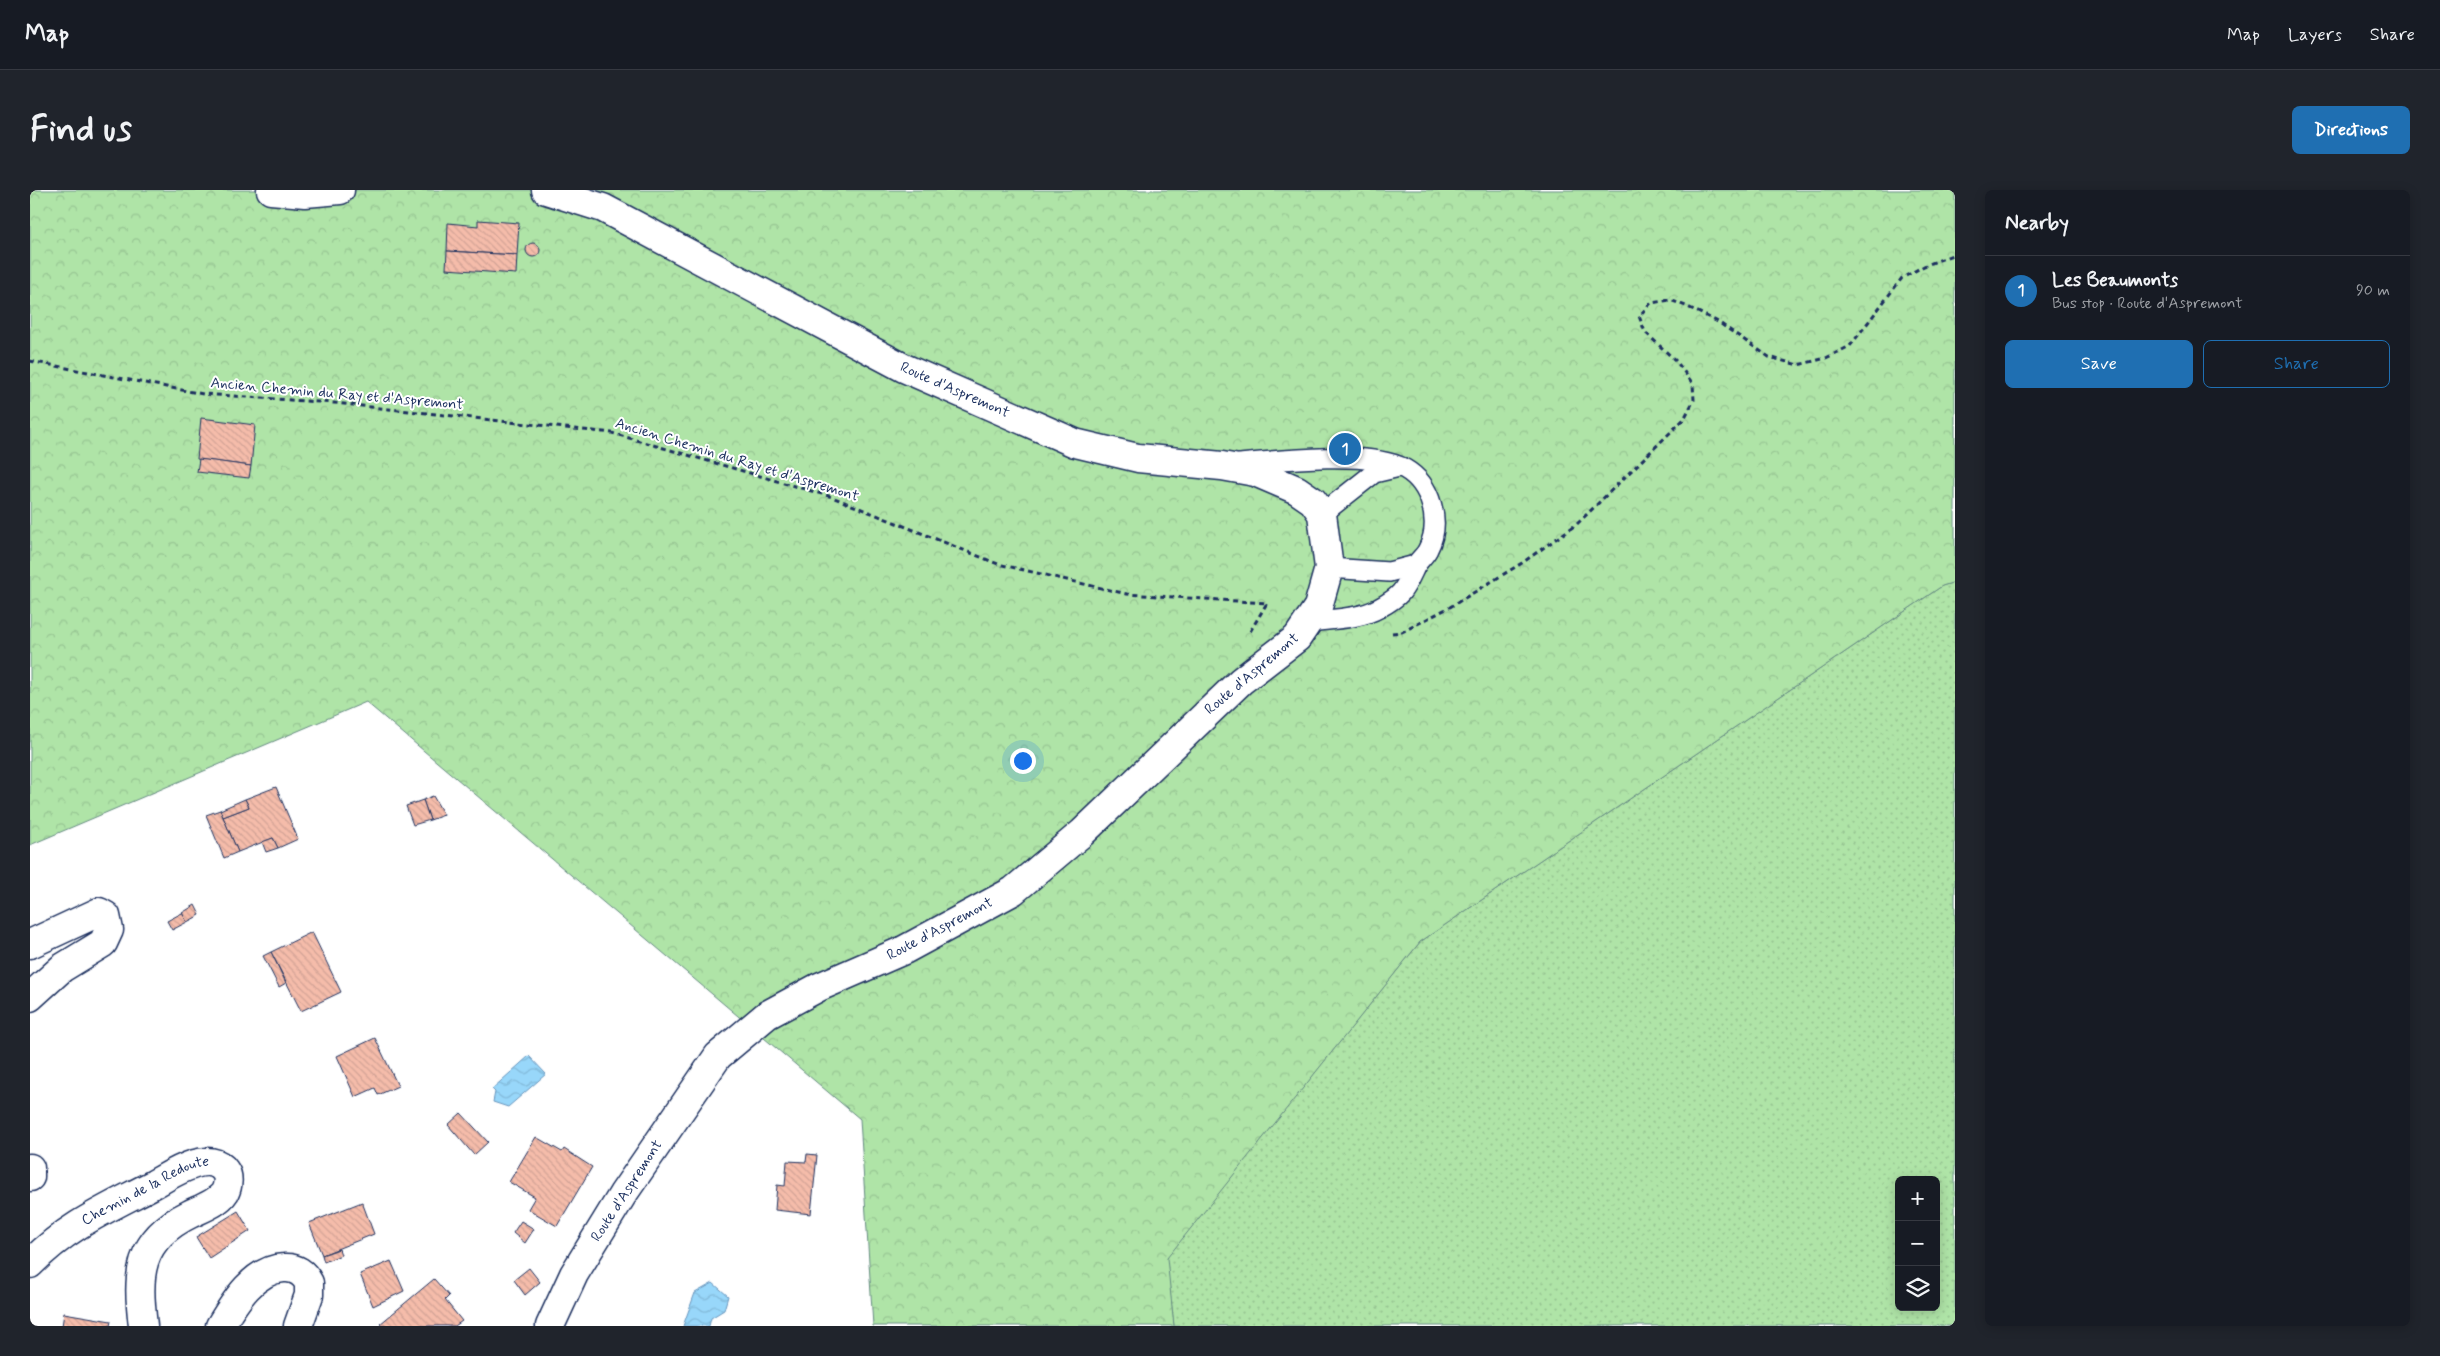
<!DOCTYPE html>
<html lang="en">
<head>
<meta charset="utf-8">
<style>
	:root { --surface:#171b24; --page:#20242c; --text:#f1f3f6; --muted:#9ea1a6; --line:#363941; --accent:#1f6fb2 }
	body { margin:0; font-family:Mynerve,sans-serif; background:var(--page); color:var(--text) }
	.controls { position:absolute; right:15px; bottom:15px; display:grid; overflow:hidden; border-radius:8px; box-shadow:0 2px 12px #0003 }
	.controls button { width:45px; height:45px; display:grid; place-items:center; padding:0; border:0; border-bottom:1px solid var(--line); background:var(--surface); color:var(--text); font:25px sans-serif }
	.you { position:absolute; left:992px; top:570px; width:18px; height:18px; margin:-12px; border:4px solid #fff; border-radius:50%; background:#1a73e8; box-shadow:0 0 0 8px #1a73e833 }
	.badge { display:grid; place-items:center; width:32px; height:32px; border-radius:50%; background:var(--accent); color:#fff; font-size:16px; font-weight:700 }
	.pin { position:absolute; translate:-50% -50%; border:2px solid #fff; box-shadow:0 1px 5px #0006 }
	.list { margin:0; padding:0; list-style:none }
	h2 { display:flex; justify-content:space-between; align-items:center; height:65px; margin:0; padding:0 20px; font-size:21px }
	h2 small { font-size:16px; font-weight:400; color:var(--muted) }
	.list li { display:grid; grid-template-columns:32px 1fr auto; gap:15px; align-items:center; box-sizing:border-box; height:70px; padding:0 20px; border-top:1px solid var(--line) }
	.list b { display:block; font-size:19px; white-space:nowrap }
	.list p { margin:0; font-size:16px; white-space:nowrap; color:var(--muted) }
	.list em { font-size:16px; font-style:normal; color:var(--muted) }
	.actions { display:flex; gap:10px; padding:15px 20px }
	.actions a { flex:1; padding:11px 0; border:1px solid var(--accent); border-radius:8px; text-align:center; font-size:18px; color:var(--accent) }
	.actions .main { background:var(--accent); color:#fff }
	.icon { flex:none; width:28px; height:28px; fill:none; stroke:currentColor; stroke-width:2; stroke-linecap:round; stroke-linejoin:round }
	.map { position:relative; flex:none; width:1925px; height:1136px; overflow:hidden; border-radius:8px }
	header { display:flex; align-items:center; gap:30px; box-sizing:border-box; height:70px; padding:0 25px; background:var(--surface); border-bottom:1px solid var(--line) }
	header strong { font-size:24px }
	nav { display:flex; gap:28px; margin-inline-start:auto; font-size:18px }
	.intro { display:flex; align-items:center; justify-content:space-between; box-sizing:border-box; height:120px; padding:0 30px }
	h1 { margin:0; font-size:35px }
	.button { padding:12px 22px; border-radius:8px; background:var(--accent); color:#fff; font-size:18px; font-weight:700 }
	main { display:flex; gap:30px; padding:0 30px }
	aside { flex:1; background:var(--surface); border-radius:8px; box-shadow:0 2px 12px #0003 }
	.map>svg:first-child { display:block }
	.grass { fill:url(#grass-dots); stroke:#658a82; fill-rule:evenodd }
	.forest { fill:url(#forest-crowns); stroke:#658a82 }
	.water { fill:url(#water-waves); stroke:#6694bc }
	.building { fill:url(#building-back-hatch); stroke:#1b2f5e }
	.lines { fill:none; stroke-linecap:round; stroke-linejoin:round }
	.service-casing { stroke:#1b2f5e; stroke-width:22 }
	.minor-casing { stroke:#1b2f5e; stroke-width:31 }
	.tertiary-casing { stroke:#1b2f5e; stroke-width:31 }
	.path { stroke:#1b2f5e; stroke-width:3; stroke-dasharray:5 4; stroke-linecap:butt }
	.service { stroke:#fff; stroke-width:19 }
	.minor { stroke:#fff; stroke-width:28 }
	.tertiary { stroke:#fff; stroke-width:28 }
	.labels { text-anchor:middle; dominant-baseline:central; stroke-width:4; stroke-linejoin:round; paint-order:stroke }
	.street-label { font-size:15px; fill:#1b2f5e; stroke:#fff }
</style>
</head>
<body>
<header>
<strong>Map</strong>
<nav><a>Map</a><a>Layers</a><a>Share</a></nav>
</header>
<div class="intro"><h1>Find us</h1><a class="button">Directions</a></div>
<main>
<div class="map">
<svg width="1925" height="1136" viewBox="0 0 1925 1136">
	<defs>
		<pattern id="grass-dots" width="8" height="8" patternUnits="userSpaceOnUse" patternTransform="scale(1.25)"><rect width="8" height="8" fill="#afe4a7"/><path d="M2 2h.1M6 6h.1" fill="none" stroke="#96c492" stroke-width="1.8" stroke-linecap="round"/></pattern>
		<pattern id="forest-crowns" width="20" height="18" patternUnits="userSpaceOnUse" patternTransform="scale(1.25)"><rect width="20" height="18" fill="#afe4a7"/><path d="M2 6a3 3 0 1 1 6 0M12 15a3 3 0 1 1 6 0" fill="none" stroke="#96c492"/></pattern>
		<pattern id="water-waves" width="16" height="10" patternUnits="userSpaceOnUse" patternTransform="scale(1.25)"><rect width="16" height="10" fill="#98d7fa"/><path d="M0 5q4-4 8 0t8 0" fill="none" stroke="#82b9d9"/></pattern>
		<pattern id="building-back-hatch" width="6" height="6" patternUnits="userSpaceOnUse" patternTransform="scale(1.25)"><rect width="6" height="6" fill="#f5bcaa"/><path d="M-1 5l2 2M0 0l6 6M5-1l2 2" fill="none" stroke="#d1a295"/></pattern>
	</defs>
	<rect width="100%" height="100%" fill="#fff"/>
	<filter id="ink" filterUnits="userSpaceOnUse"><feTurbulence type="fractalNoise" baseFrequency=".02" numOctaves="2"/><feDisplacementMap in="SourceGraphic" scale="10" xChannelSelector="R" yChannelSelector="G"/><feConvolveMatrix kernelMatrix="1 2 1 2 8 2 1 2 1" color-interpolation-filters="sRGB"/></filter>
	<g filter="url(#ink)">
		<path class="grass" d="M1925,392v744h-781l-8,-68 254,-316 522,-356zM1869,990h37v127h-37z"/>
		<polygon class="forest" points="0,0 1925,0 1925,392 1912,396 1390,752 1137,1068 1144,1136 843,1136 830,929 336,512 0,655"/>
		<g class="water">
			<polygon points="499,866 516,884 478,917 463,912 465,902 462,899"/>
			<polygon points="683,1093 698,1106 694,1120 681,1128 679,1136 653,1136 665,1103"/>
		</g>
		<g class="building">
			<polygon points="448,30 489,33 487,65 417,61 418,33 448,36"/>
			<circle cx="503" cy="60" r="7"/>
			<polygon points="417,61 487,65 486,84 416,79"/>
			<polygon points="171,228 225,235 221,276 167,269"/>
			<polygon points="169,269 221,276 219,288 167,282"/>
			<polygon points="246,597 268,649 248,658 243,648 208,662 193,627 219,617 215,609"/>
			<polygon points="403,606 414,625 400,630 393,610"/>
			<polygon points="215,609 219,617 193,627 190,620"/>
			<polygon points="393,610 400,630 383,635 376,616"/>
			<polygon points="190,620 208,662 194,668 176,625"/>
			<polygon points="243,648 248,658 236,662 232,652"/>
			<polygon points="165,715 170,725 157,732 152,723"/>
			<polygon points="152,723 157,732 142,740 137,731"/>
			<polygon points="282,742 311,802 271,821 241,762"/>
			<polygon points="241,762 256,793 249,797 233,766"/>
			<polygon points="345,848 368,896 348,905 345,898 325,907 307,866"/>
			<polygon points="431,923 458,952 444,965 418,935"/>
			<polygon points="506,947 532,962 534,959 562,977 527,1036 498,1019 505,1007 479,992"/>
			<polygon points="777,964 787,965 781,1024 745,1020 747,995 755,996 757,971 776,972"/>
			<polygon points="332,1012 344,1044 292,1065 279,1033"/>
			<polygon points="208,1021 220,1041 179,1068 166,1047"/>
			<polygon points="491,1031 504,1039 495,1053 483,1043"/>
			<polygon points="309,1059 311,1065 294,1072 292,1065"/>
			<polygon points="361,1071 374,1101 343,1116 330,1084"/>
			<polygon points="499,1078 510,1092 495,1105 484,1090"/>
			<polygon points="404,1089 419,1106 415,1110 432,1131 425,1136 352,1136 350,1134"/>
			<polygon points="34,1123 81,1131 80,1136 32,1136"/>
		</g>
		<g class="lines">
			<g class="service-casing">
				<g id="service">
					<path d="M1210,274c39,-4 132,-14 165,5 26,15 37,53 23,80 -3,7 -10,11 -13,18 -11,23 -12,28 -36,41 -19,11 -48,11 -70,14"/>
					<polyline points="1292,324 1344,283 1365,278"/>
					<polyline points="1299,378 1359,382 1386,375"/>
				</g>
			</g>
			<g class="minor-casing">
				<g id="minor">
					<polyline points="0,754 69,722 76,726 79,740 73,753 32,778 0,807"/>
					<polyline points="0,978 0,987"/>
					<path id="s1" d="M0,1074c38,-39 77,-55 124,-80 16,-9 56,-36 71,-13 4,5 3,15 0,21 -7,11 -25,17 -35,22 -53,26 -53,61 -47,112"/>
					<path d="M190,1136c14,-23 34,-57 64,-58 12,-1 20,5 25,15v12l-11,31"/>
				</g>
			</g>
			<g class="tertiary-casing">
				<g id="tertiary">
					<polyline points="241,0 275,3 310,0"/>
					<path id="s2" d="M516,0l57,18 301,160 171,75 63,15 84,8 33,6 42,18 16,11 9,13 7,54 -11,39 -21,31 -56,43 -159,152 -69,58 -109,59 -85,37 -52,28 -49,41 -95,138 -49,80 -24,52"/>
				</g>
			</g>
			<g class="path">
				<polyline points="0,171 173,204 304,213 582,243 802,307 968,374 1097,404 1237,413 1218,445"/>
				<polyline points="1362,443 1372,442 1420,417 1492,373 1547,334 1654,229 1664,210 1663,194 1646,171 1615,142 1609,126 1621,113 1640,110 1656,116 1688,132 1739,167 1768,175 1796,168 1820,156 1872,88 1894,76 1925,64"/>
			</g>
			<use href="#service" class="service"/>
			<use href="#minor" class="minor"/>
			<use href="#tertiary" class="tertiary"/>
		</g>
	</g>
	<g class="labels">
		<g class="street-label">
			<text stroke="none"><textPath href="#s2" startOffset="456">Route d'Aspremont</textPath></text>
			<text transform="translate(307 204) rotate(5)">Ancien Chemin du Ray et d'Aspremont</text>
			<text transform="translate(707 270) rotate(17)">Ancien Chemin du Ray et d'Aspremont</text>
			<text transform="translate(1222 484) rotate(-40)">Route d'Aspremont</text>
			<text transform="translate(910 739) rotate(-28)">Route d'Aspremont</text>
			<text transform="translate(597 1001) rotate(-57)">Route d'Aspremont</text>
			<text stroke="none"><textPath href="#s1" startOffset="138">Chemin de la Redoute</textPath></text>
		</g>
	</g>
</svg>
<div class="controls">
<button>+</button>
<button>−</button>
<button><svg class="icon" aria-label="layers" viewBox="0 0 24 24"><path d="M12 4l9 5-9 5-9-5zM3 14l9 5 9-5"/></svg></button>
</div>
<div class="you"></div>
<div class="pin badge" style="left:1315px;top:259px">1</div>
</div>
<aside>
<h2>Nearby<small></small></h2>
<ul class="list">
<li><span class="badge">1</span><div><b>Les Beaumonts</b><p>Bus stop · Route d'Aspremont</p></div><em>90 m</em></li>
</ul>
<div class="actions"><a class="main">Save</a><a>Share</a></div>
</aside>
</main>
</body>
</html>
